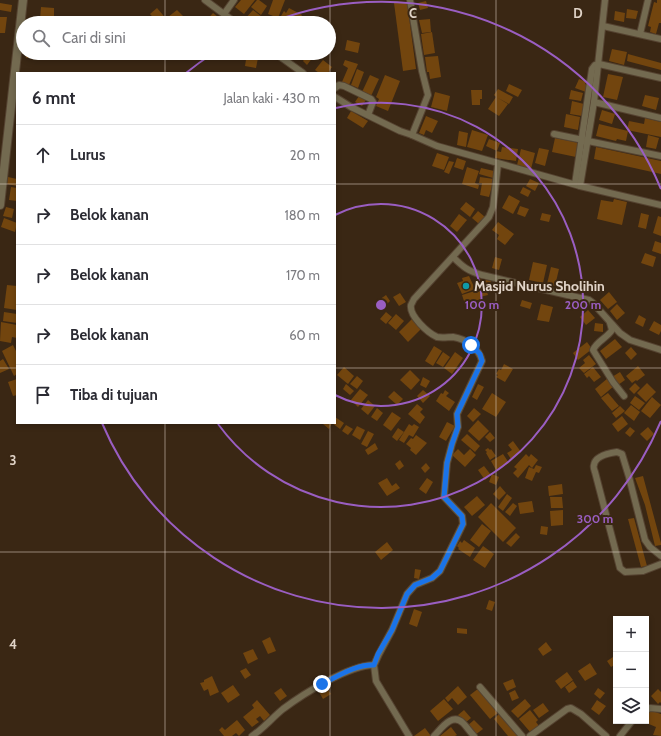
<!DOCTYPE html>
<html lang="id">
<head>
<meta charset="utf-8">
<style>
	:root { --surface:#fff; --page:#f2f2f3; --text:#2b2b33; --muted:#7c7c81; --line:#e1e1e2 }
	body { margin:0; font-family:Cabin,sans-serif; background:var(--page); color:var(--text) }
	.controls { position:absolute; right:12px; bottom:12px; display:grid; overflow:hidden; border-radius:0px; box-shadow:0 2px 6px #0003 }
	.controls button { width:36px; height:36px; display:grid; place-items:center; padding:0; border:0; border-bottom:1px solid var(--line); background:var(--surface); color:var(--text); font:20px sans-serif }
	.stop { position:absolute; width:12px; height:12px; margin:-9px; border:3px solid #1a73e8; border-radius:50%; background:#fff }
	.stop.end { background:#1a73e8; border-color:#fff; box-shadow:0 1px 4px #0008 }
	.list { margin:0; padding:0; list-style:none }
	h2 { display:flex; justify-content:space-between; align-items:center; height:52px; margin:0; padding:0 16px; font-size:17px }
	h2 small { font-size:13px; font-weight:400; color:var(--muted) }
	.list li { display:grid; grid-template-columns:26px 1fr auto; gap:12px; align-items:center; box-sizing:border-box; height:60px; padding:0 16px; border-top:1px solid var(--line) }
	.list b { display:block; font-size:15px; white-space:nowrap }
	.list em { font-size:13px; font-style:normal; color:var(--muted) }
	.icon { flex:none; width:22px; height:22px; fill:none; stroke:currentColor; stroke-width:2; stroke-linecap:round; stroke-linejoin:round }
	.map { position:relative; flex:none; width:661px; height:736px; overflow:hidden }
	.search { position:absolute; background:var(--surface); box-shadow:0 2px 6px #0003; left:16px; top:16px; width:320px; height:44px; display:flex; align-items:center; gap:10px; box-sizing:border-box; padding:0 14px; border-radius:22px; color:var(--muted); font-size:15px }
	.panel { position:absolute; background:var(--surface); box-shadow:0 2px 6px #0003; left:16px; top:72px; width:320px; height:352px; border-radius:0px }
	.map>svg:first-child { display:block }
	.building { fill:#72450e }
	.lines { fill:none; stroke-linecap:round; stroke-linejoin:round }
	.minor-casing { stroke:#554331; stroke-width:8 }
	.tertiary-casing { stroke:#554331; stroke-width:10 }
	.minor { stroke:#736a50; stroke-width:6 }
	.tertiary { stroke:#736a50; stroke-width:8 }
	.route { stroke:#1a73e8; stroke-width:5 }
	.grid { fill:none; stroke:#e1d4c8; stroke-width:1; stroke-opacity:0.55 }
	.ring { fill:none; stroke:#9a5ec2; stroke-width:2 }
	.culture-dot { fill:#0f9aa8; stroke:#3a2714; stroke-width:1.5 }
	.labels { text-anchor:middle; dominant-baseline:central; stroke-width:4; stroke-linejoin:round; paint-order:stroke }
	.poi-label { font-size:14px; font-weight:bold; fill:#e1d4c8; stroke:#3a2714; text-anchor:start }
	.grid-label { font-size:13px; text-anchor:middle; font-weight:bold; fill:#e1d4c8; stroke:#3a2714; stroke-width:4; stroke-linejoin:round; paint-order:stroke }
	.centre { fill:#9a5ec2; stroke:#3a2714; stroke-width:2 }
	.ring-label { font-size:12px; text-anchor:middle; font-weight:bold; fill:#9a5ec2; stroke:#3a2714; stroke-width:4; stroke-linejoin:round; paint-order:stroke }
</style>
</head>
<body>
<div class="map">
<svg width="661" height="736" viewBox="0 0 661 736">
	<rect width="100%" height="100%" fill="#3a2714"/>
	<g class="building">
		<polygon points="241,0 255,0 244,14 235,7"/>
		<polygon points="257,0 259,0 267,6 261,15 251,7"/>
		<polygon points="273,0 285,0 278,18 268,14"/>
		<polygon points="657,0 661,0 661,23 659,23 656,34 650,32 651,27 648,26 654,2 657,3"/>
		<polygon points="426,1 428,8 420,10 418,3"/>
		<polygon points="407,2 416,69 403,71 394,3"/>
		<polygon points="0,3 12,5 11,12 0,10"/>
		<polygon points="41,7 54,8 54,19 40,19"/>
		<polygon points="157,8 168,21 165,23 158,23 150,14"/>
		<polygon points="289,8 302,15 298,23 293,23 281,16 284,11 286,13"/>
		<polygon points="627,9 638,11 636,19 626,18"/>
		<polygon points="177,10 183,16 175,23 173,23 168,17"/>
		<polygon points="253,10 262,17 257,23 248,23 244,20"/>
		<polygon points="615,11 625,13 624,22 614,20"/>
		<polygon points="213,13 218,17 213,23 204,23"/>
		<polygon points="0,17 7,17 5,33 0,33"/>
		<polygon points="430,19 431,32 422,33 419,20"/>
		<polygon points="432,32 435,53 424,55 421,34"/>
		<polygon points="347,40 360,43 358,53 345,50"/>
		<polygon points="612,49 627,52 624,65 609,61"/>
		<polygon points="25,53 35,53 35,57 26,58"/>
		<polygon points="38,53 55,53 55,56 39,57"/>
		<polygon points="225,53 239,53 233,60"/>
		<polygon points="247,53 259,53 256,68 245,66"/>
		<polygon points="309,53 316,53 307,65 303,61"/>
		<polygon points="628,54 661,63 661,70 627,61"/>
		<polygon points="438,56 441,77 430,79 429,72 427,72 425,57"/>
		<polygon points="323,60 332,67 328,73 319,73 315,70"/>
		<polygon points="345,60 358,64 349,85 342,82 348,68 343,65"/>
		<polygon points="357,69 364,72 358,88 351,85"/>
		<polygon points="608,74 623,77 617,100 603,97"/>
		<polygon points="370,75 379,79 371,96 362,92"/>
		<polygon points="385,75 400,81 388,111 376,106 379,99 376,97"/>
		<polygon points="579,79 586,82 585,84 589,86 586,92 575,88"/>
		<polygon points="509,84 522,90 518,97 506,91"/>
		<polygon points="498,89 513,97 509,104 498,98 508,104 499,116 488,109 496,97 494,95"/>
		<polygon points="471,90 482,90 482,99 480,99 480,105 472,105"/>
		<polygon points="571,90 583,93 581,101 569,99"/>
		<polygon points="435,92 450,96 447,111 431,107"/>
		<polygon points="645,95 659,98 656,110 642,106"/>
		<polygon points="359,96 366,100 362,106 355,102"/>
		<polygon points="572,101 584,104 582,116 570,114"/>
		<polygon points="602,110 615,114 612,124 599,120"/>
		<polygon points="351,111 368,121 363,128 347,118"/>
		<polygon points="566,114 580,117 578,130 564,127"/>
		<polygon points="426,116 438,121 432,133 426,130 424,135 419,133"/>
		<polygon points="645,118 661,122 661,137 627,130 629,121 644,124"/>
		<polygon points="599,124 628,131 626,141 617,139 616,141 596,136"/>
		<polygon points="472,130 488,135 482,151 467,147"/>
		<polygon points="459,131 468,133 466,147 457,145"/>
		<polygon points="648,135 659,138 656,149 646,147"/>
		<polygon points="555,138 579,143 576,157 552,152"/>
		<polygon points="489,139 500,143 497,151 486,146"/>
		<polygon points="502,147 518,149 516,161 495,158 496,151 501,152"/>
		<polygon points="596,147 661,161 661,174 594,159"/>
		<polygon points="539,148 549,150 545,166 535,163"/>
		<polygon points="521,149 535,153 531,169 517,165"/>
		<polygon points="437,153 449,157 444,170 432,166"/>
		<polygon points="457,158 466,161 463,170 454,167"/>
		<polygon points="449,161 454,162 449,174 444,172"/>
		<polygon points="467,167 479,171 475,183 479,185 478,189 462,184"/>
		<polygon points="481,168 494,171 493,178 479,174"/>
		<polygon points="8,177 17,179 17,186 7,184"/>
		<polygon points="480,177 494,179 489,197 480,195 482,183 479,183"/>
		<polygon points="530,179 539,183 535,191 526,186"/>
		<polygon points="11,187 17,188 17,201 9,200"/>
		<polygon points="523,187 531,191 528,197 520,193"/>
		<polygon points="509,195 520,201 513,214 502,208"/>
		<polygon points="614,199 627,202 622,225 597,219 601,200 613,202"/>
		<polygon points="466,202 475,209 470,217 460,209"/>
		<polygon points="520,206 529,209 525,217 517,214"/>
		<polygon points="6,207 14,209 12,218 3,216"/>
		<polygon points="478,211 485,217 479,224 472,218"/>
		<polygon points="542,213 551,215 549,222 540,220"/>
		<polygon points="641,213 649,215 646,229 638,227"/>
		<polygon points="459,214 467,220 457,232 450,226"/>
		<polygon points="658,216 661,217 661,236 653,233"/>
		<polygon points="4,218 17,223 15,232 1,227"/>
		<polygon points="498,222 514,234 505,245 497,239 499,235 492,230"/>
		<polygon points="655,241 661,243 661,254 652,251"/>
		<polygon points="645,253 656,257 653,267 641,263"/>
		<polygon points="495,257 502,259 499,270 492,268"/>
		<polygon points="533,262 547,265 543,283 529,280"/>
		<polygon points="551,267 559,269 555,286 547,284"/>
		<polygon points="469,276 475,289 462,294 457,283 463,281 462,278"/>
		<polygon points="481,278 491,281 488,288 479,285"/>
		<polygon points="7,285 17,286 17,310 4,308"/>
		<polygon points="486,289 488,295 480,297 481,299 465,304 462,295 478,290 478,292"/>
		<polygon points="609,292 617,302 608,309 600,300"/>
		<polygon points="400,293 406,302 399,306 393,297"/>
		<polygon points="386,295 390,301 384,307 379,300"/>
		<polygon points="522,300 532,303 530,309 520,306"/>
		<polygon points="541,304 553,307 549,322 537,320"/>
		<polygon points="617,304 625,313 617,320 610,311"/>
		<polygon points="588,310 595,318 586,325 580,317"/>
		<polygon points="4,312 17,314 17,323 3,321"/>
		<polygon points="386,312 392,317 386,324 380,319"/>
		<polygon points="396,314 404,321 396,330 388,323"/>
		<polygon points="639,315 646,319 643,327 635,323"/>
		<polygon points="412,319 421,329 408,342 399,332"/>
		<polygon points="654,321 661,325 661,331 659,335 649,330"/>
		<polygon points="1,322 17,325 17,338 12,337 11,343 0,341"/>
		<polygon points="595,323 603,324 603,332 594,331"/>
		<polygon points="615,339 622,347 606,359 600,351"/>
		<polygon points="587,342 592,349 578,360 573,353"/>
		<polygon points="13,345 17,353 17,374 14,376 2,351"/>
		<polygon points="434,346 442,351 433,366 425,361"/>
		<polygon points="631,347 637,354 631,360 625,353"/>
		<polygon points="443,352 450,357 443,367 436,363"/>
		<polygon points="455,352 463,358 452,374 444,368"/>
		<polygon points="589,355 596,364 584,373 579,368 585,363 583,360"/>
		<polygon points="3,359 9,369 0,373 0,361"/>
		<polygon points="504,364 513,369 505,382 496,377 498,375 496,374 499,369 501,370"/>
		<polygon points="638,366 645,375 637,381 636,380 632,383 626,376"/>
		<polygon points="344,367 354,376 348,384 337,375"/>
		<polygon points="593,367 601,377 594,382 589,376 587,378 584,374"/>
		<polygon points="410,370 420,380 411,390 400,380"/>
		<polygon points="620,372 625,380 618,385 612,377"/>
		<polygon points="357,376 363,381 357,389 350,384"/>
		<polygon points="423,377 430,381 426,388 420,385"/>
		<polygon points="608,378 614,386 601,397 595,389"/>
		<polygon points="17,379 17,395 13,396 8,382"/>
		<polygon points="635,383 640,388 634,394 629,389"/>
		<polygon points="647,383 656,392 646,402 637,393"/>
		<polygon points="346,384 354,391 350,395 343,389"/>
		<polygon points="478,384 484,387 477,400 472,397"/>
		<polygon points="360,389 368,395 358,407 351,400"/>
		<polygon points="423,390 430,396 423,403 417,396"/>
		<polygon points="445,390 449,393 446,396 455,402 449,411 436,401 441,393 443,394"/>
		<polygon points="394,391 403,399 397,405 388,397"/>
		<polygon points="492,393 506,402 496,417 482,409"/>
		<polygon points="608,393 619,406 612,411 601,398"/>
		<polygon points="635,396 645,403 639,410 630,403"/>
		<polygon points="652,397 661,405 650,418 641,411"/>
		<polygon points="368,400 375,406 368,415 361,409"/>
		<polygon points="417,404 423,409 420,412 425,417 420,424 408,414"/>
		<polygon points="631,405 640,412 634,421 624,413"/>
		<polygon points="620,406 625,411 616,418 612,413"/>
		<polygon points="377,408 383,413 377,421 371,417"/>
		<polygon points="474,408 481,414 473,422 467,416"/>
		<polygon points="392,412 401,418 391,431 383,425"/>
		<polygon points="622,416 628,424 618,432 612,424"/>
		<polygon points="335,417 344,423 340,429 332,423 329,429 323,424 324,423 335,423"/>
		<polygon points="478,420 489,431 479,441 468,431"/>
		<polygon points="447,422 455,426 446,441 439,437"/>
		<polygon points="409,424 412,426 414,424 419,427 413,437 409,435 404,443 399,440"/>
		<polygon points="346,425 353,429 348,435 342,431"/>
		<polygon points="357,426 365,430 360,440 352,435"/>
		<polygon points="630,427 635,431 630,437 625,433"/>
		<polygon points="648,427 654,434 647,441 640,434"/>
		<polygon points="398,428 404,432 397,441 392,437"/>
		<polygon points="368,431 374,434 367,447 361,444"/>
		<polygon points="490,432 495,438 490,442 485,437"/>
		<polygon points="467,434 480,446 475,452 461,440"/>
		<polygon points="416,435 427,443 416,455 410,450 411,448 406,444 411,438 413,439"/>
		<polygon points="513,441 521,452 511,459 507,453 512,450 508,445"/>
		<polygon points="375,443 378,449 368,455 365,450"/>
		<polygon points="488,448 490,450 491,449 496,456 490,460 486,453 487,452 485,450"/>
		<polygon points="458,449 464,455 470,449 476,455 465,467 452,455"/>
		<polygon points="503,454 509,463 496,470 491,461"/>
		<polygon points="526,454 529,457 531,454 538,460 532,468 529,465 518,478 513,473 517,469 514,467"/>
		<polygon points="400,460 404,466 399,470 395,464"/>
		<polygon points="426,463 430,468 425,473 421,468"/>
		<polygon points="536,465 542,467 539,473 536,472 532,481 525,478 529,467 534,469"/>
		<polygon points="484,466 491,475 485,480 478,470"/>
		<polygon points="492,474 499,477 496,485 489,482"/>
		<polygon points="643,476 661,543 661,545 655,546 645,505 635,478"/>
		<polygon points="387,478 392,486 396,483 400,488 387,496 378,483"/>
		<polygon points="427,478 433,482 426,494 419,489"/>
		<polygon points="562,484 563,494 549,496 548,486"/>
		<polygon points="500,486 506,493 499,500 493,494"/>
		<polygon points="507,494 512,498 503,511 498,507"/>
		<polygon points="477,496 485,505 472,516 464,507"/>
		<polygon points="550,497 562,497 563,508 551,508"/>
		<polygon points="532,501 534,512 520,514 518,503"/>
		<polygon points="491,503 516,528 503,542 478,517"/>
		<polygon points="513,503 517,506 510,516 505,512"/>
		<polygon points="563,510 563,525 551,526 550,511"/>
		<polygon points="634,518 647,566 641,567 628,519"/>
		<polygon points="482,524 491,531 479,547 470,540"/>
		<polygon points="541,526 548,527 547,535 540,534"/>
		<polygon points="516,533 520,537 511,547 506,543"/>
		<polygon points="464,540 475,548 470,557 458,549 459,548 457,546 460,541 462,543"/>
		<polygon points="387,542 393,550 381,560 375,552"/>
		<polygon points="483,546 494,554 485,568 473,560"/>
		<polygon points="415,569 421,570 419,579 414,578"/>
		<polygon points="489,600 495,602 492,611 486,609"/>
		<polygon points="414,609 422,612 417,627 409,624"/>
		<polygon points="457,628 467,629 467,634 457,633"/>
		<polygon points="270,637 276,651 268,654 262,641"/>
		<polygon points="546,642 552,650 543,656 538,649"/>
		<polygon points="253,649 258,659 248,664 243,653"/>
		<polygon points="616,655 616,664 611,667 607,661"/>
		<polygon points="590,663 597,674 585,681 578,671"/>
		<polygon points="246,668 251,675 245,679 240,671"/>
		<polygon points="567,672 573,680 561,689 555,681"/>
		<polygon points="212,676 219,692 210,696 208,689 204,691 200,683 204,682 204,680"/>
		<polygon points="513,679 516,687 507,691 503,683"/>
		<polygon points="573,681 577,687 569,693 565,687"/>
		<polygon points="233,685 240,695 228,703 221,693"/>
		<polygon points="458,686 467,697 458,705 452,698 448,702 445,698"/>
		<polygon points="326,687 331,694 323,699 319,692"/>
		<polygon points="281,688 287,696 280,701 274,693"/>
		<polygon points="479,688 499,712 490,719 470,695"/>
		<polygon points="598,688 605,693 600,699 594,694"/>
		<polygon points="658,689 661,692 661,703 660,702 658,704 651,696"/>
		<polygon points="515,690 519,698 512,701 509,693"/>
		<polygon points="444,699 453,709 438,721 430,711"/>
		<polygon points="525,699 531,706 518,718 511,711"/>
		<polygon points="257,700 270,715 264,721 260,716 256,719 259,722 252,727 243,717 254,708 252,705"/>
		<polygon points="597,700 606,706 599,715 591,709"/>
		<polygon points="543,703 549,711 539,718 533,710"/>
		<polygon points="464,710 471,718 465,723 458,715"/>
		<polygon points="530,710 538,720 536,722 539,726 531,733 519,719"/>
		<polygon points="649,710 661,714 661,736 653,735 656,727 644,722 646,721"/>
		<polygon points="500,713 519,736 508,736 494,719"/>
		<polygon points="237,720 245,730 239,736 236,733 232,736 224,736 219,730 222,727 225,730"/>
		<polygon points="474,720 483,729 475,735 467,726"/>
		<polygon points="451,727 457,735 455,736 440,736"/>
		<polygon points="425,728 431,736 414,736"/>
	</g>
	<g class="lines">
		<g class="minor-casing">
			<g id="minor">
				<polyline points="205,0 236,23"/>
				<polyline points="410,0 422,71 428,95 412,135"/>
				<polyline points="224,14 234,0"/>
				<polyline points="603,26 661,39"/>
				<polyline points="640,34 648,0"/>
				<polyline points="275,53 303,73"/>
				<polyline points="599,64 661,78"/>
				<polyline points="335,88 339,85 344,86 371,99 373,102 368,115"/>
				<polyline points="335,97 351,107 400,131 412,135 437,146 580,186 661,205"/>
				<polyline points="594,102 661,118"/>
				<polyline points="554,134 661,156"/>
				<polyline points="575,184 592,69 595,65 598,66"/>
				<polyline points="580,186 594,102 605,0"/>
				<path d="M453,257c10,10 15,14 29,18l107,25 4,3 27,30 10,7 31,10"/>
				<path d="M610,323l2,7c-5,8 -15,11 -19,20l20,32 11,14"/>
				<path d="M661,556l-11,-9 -5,-7 -16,-63 -7,-23 -5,-2c-7,1 -22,4 -23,13 -1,2 0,4 1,7l25,96 5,4 18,-1 18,-7"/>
				<polyline points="480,687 522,736"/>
				<polyline points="646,710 650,708 661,709"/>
				<path d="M252,736c11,-7 20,-18 31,-27 20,-15 66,-44 91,-44"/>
				<path d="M409,736l-33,-55 -2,-16 5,-11 13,-24 15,-36 8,-9 17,-7 8,-7 23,-47 -1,-8 -18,-19 3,-34 5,-19 6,-17 -1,-13 25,-53c-3,-13 -16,-22 -29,-24 -5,0 -11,1 -16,0 -9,-4 -28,-21 -26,-32l3,-6 75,-82 4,-10 5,-43"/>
				<path d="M434,736c7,-7 18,-24 29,-13 4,4 7,9 11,13"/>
				<polyline points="530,736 567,709 571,708 581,714 606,736"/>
				<polyline points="620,736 632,721"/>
			</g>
		</g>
		<g class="tertiary-casing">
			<polyline id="tertiary" points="0,205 23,0"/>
		</g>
		<use href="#minor" class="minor"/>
		<use href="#tertiary" class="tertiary"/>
	</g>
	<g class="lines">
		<path class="route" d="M322,684c16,-8 35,-20 52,-19l4,-11 14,-24 15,-36 8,-9 17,-7 8,-7 23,-47 -1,-8 -18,-19 3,-34 5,-19 6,-17 -1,-13 25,-53 -2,-7 -9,-9"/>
	</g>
	<path class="grid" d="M165,0v23M330,0v73M496,0v736M165,53v20M0,184h17M335,184h326M0,368h17M335,368h326M165,423v313M330,423v313M0,552h661"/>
	<g class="ring">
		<path d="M335 215A101 101 0 1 1 335 395"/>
		<path d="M336 108A202 202 0 1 1 218 424"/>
		<path d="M661 421A303 303 0 0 1 102 423M186 73A303 303 0 0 1 212 54M272 22A303 303 0 0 1 661 189"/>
	</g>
	<circle class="culture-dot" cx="466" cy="286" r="4"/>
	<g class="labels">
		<g class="poi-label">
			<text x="474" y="286">Masjid Nurus Sholihin</text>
		</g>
	</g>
	<g class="grid-label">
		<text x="413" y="18">C</text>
		<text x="578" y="18">D</text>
		<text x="13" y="465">3</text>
		<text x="13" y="649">4</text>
	</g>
	<circle cx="381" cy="305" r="6" class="centre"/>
	<g class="ring-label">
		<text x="482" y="309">100 m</text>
		<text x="583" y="309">200 m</text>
		<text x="595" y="523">300 m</text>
	</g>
</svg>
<div class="controls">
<button>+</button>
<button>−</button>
<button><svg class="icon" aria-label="layers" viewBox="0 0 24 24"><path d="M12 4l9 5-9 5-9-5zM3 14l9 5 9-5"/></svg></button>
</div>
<div class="stop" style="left:471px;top:345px"></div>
<div class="stop end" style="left:322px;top:684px"></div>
<div class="search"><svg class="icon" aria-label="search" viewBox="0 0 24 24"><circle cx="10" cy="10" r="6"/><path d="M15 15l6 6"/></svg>Cari di sini</div>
<section class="panel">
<h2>6 mnt<small>Jalan kaki · 430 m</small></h2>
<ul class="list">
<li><svg class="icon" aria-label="ahead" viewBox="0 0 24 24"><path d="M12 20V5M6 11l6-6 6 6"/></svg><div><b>Lurus</b></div><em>20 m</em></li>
<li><svg class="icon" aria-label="right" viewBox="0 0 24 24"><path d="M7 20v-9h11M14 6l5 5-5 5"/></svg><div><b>Belok kanan</b></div><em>180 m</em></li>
<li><svg class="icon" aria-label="right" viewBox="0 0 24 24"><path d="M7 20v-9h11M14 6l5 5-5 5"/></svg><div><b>Belok kanan</b></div><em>170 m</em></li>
<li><svg class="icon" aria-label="right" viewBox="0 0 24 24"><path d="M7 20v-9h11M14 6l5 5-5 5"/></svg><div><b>Belok kanan</b></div><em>60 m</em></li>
<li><svg class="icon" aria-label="arrive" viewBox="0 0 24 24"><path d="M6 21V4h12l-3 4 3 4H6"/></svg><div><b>Tiba di tujuan</b></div></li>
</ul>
</section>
</div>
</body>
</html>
